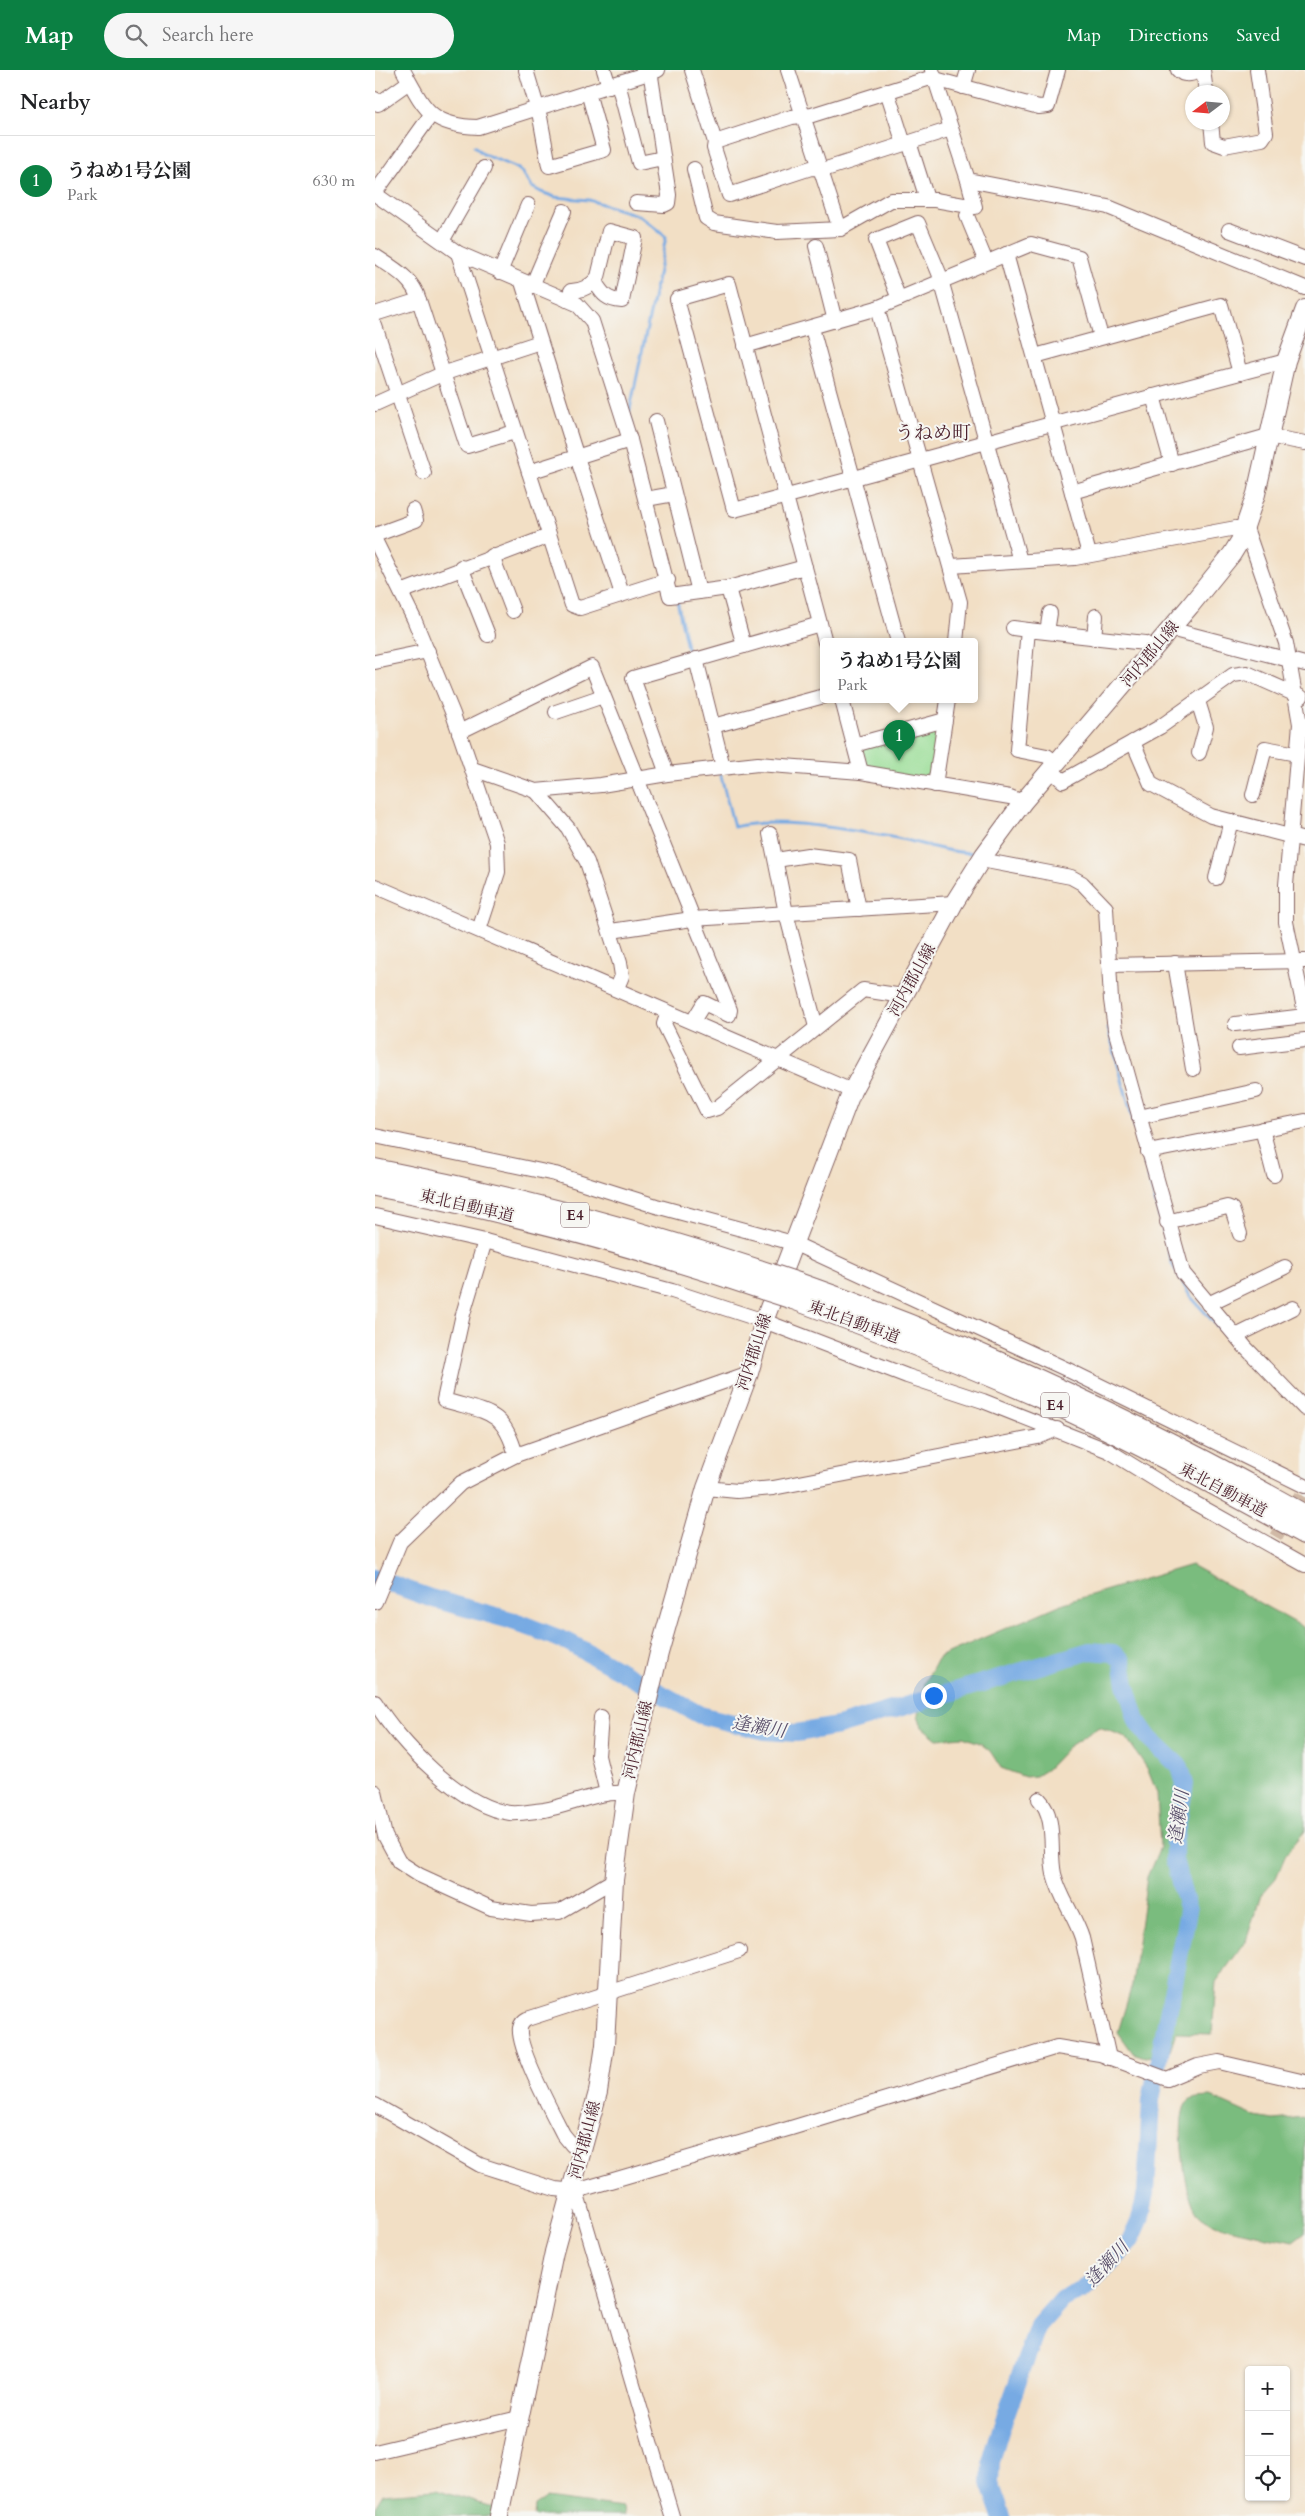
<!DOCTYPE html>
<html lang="en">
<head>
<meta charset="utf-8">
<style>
	:root { --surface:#fff; --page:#f6f6f6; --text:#202124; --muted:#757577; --line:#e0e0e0; --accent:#0b8043 }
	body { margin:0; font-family:Cardo,"Noto Serif JP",serif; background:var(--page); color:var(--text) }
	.controls { position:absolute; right:15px; bottom:15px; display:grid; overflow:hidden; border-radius:5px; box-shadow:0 1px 4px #0004 }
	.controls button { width:45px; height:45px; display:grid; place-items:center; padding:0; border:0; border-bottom:1px solid var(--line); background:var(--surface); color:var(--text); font:25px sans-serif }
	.compass { position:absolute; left:810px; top:15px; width:45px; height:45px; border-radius:50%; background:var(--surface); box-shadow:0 1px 4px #0004; rotate:254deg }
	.you { position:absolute; left:558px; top:1625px; width:18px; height:18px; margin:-12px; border:4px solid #fff; border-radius:50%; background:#1a73e8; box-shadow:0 0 0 8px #1a73e833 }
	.badge { display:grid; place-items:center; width:32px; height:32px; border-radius:50%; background:var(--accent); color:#fff; font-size:16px; font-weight:700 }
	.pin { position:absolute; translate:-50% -41px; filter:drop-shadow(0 1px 2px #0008) }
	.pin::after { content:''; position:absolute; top:26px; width:18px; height:15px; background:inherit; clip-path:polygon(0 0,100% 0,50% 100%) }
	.popup { position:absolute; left:445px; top:568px; width:158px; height:65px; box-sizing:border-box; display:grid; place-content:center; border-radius:5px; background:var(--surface); filter:drop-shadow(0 1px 4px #0005); font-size:16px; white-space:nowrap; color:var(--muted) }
	.popup b { font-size:19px; color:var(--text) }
	.popup::after { content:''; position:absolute; left:50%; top:100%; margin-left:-10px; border:10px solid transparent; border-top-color:var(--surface) }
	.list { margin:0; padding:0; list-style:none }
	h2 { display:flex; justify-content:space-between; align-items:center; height:65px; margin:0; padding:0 20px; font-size:21px }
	h2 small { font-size:16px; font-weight:400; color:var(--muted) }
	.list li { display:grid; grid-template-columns:32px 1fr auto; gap:15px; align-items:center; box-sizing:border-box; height:90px; padding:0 20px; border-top:1px solid var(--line) }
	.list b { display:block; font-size:19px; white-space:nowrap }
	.list p { margin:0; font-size:16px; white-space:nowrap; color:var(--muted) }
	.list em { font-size:16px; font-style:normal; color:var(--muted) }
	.icon { flex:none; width:28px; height:28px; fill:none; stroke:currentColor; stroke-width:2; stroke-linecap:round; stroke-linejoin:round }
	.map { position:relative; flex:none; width:930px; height:2446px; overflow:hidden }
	header { display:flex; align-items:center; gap:30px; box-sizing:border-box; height:70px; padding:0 25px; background:var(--accent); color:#fff }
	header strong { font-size:24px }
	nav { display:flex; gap:28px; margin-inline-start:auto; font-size:18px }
	.search { width:350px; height:45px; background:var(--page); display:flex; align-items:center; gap:12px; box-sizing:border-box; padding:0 18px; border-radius:28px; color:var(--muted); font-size:19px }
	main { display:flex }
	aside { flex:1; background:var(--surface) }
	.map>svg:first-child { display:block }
	.green { fill:#99dd95; stroke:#727e60 }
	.forest { fill:#7abc7e; stroke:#626e54 }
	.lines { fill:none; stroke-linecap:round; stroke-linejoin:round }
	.stream { stroke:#77aae3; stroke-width:3 }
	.river { stroke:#77aae3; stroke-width:18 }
	.minor-tunnel { stroke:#d0b9a6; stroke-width:14; stroke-dasharray:14 7; stroke-linecap:butt }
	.minor-casing { stroke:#856261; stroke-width:16 }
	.major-casing { stroke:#856261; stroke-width:20 }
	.highway-casing { stroke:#856261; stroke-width:22 }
	.minor { stroke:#fff; stroke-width:14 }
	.major { stroke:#fff; stroke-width:18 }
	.highway { stroke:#fff; stroke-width:20 }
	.highway-bridge-casing { stroke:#856261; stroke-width:22; stroke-linecap:butt }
	.highway-bridge { stroke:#fff; stroke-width:20 }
	.labels { text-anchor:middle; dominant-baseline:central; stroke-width:4; stroke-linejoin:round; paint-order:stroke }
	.shield { fill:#f6f6f2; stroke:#7e6067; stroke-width:1 }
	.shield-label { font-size:15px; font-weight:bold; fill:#4a1f2b }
	.street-label { font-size:16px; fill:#4a1f2b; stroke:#f6f6f2 }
	.water-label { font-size:18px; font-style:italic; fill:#5a506b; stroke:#f6f6f2 }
	.quarter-label { font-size:19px; fill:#4a1f2b; stroke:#f6f6f2 }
</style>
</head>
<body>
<header>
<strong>Map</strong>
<div class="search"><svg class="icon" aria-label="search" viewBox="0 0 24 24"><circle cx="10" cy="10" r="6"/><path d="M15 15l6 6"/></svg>Search here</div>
<nav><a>Map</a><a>Directions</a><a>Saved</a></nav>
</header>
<main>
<aside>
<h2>Nearby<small></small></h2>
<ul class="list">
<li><span class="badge">1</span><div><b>うねめ1号公園</b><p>Park</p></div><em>630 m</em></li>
</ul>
</aside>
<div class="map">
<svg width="930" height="2446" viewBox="0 0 930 2446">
	<rect width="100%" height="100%" fill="#f6f6f2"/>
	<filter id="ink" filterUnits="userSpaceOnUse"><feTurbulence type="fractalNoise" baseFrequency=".02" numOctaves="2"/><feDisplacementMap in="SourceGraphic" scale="10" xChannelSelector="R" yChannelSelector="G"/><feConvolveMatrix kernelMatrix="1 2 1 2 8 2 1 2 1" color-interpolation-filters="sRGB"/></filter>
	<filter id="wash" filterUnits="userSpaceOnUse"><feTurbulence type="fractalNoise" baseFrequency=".0096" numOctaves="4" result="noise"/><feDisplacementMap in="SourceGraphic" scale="20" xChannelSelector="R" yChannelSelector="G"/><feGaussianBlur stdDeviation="1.12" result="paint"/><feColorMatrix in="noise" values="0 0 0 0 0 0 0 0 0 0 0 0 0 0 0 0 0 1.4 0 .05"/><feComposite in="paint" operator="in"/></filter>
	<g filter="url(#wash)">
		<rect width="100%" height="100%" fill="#f2dfc5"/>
		<polygon class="green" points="559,655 564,659 558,705 552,710 491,700 486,681 488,675"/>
		<g class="forest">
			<polygon points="816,1495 930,1558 930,1761 911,1784 901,1808 886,1825 871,1871 841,1912 837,1964 801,1963 795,1981 789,1984 770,1987 758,1983 743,1962 757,1915 772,1807 785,1777 782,1723 772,1698 751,1667 724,1657 693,1677 672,1699 661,1706 650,1707 626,1698 615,1681 605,1673 588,1667 562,1669 547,1657 543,1645 550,1613 564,1587 689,1533"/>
			<path d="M836,2027l45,20 17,3 32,-3v116l-12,9c-25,-6 -79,-11 -95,-29 -13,-14 -23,-93 -12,-109 6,-8 17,-6 25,-7z"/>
			<polygon points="61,2420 127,2440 126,2446 0,2446 0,2437 8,2424"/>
			<polygon points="171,2428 248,2438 249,2446 159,2446 160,2435"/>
		</g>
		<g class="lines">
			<g class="stream">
				<polyline points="99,76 108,84 142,98 148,103 157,117 166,122 180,127 214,130 265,146 291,167 254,344 257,354"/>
				<polyline points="302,530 314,587"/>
				<path d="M345,702l14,55c42,-11 113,3 157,10 29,5 57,17 87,16"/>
				<polyline points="621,786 669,795"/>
				<polyline points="733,958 797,1194 815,1226 867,1283"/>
			</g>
			<polyline class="river" points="0,1508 55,1528 139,1551 193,1572 325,1645 390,1661 421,1663 463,1656 715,1581 738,1583 747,1590 751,1614 762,1651 774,1668 805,1697 810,1714 799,1773 799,1790 813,1841 776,2030 771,2123 765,2150 755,2172 742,2186 708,2220 687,2229 663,2256 626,2358 616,2392 615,2413 627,2446"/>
		</g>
	</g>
	<g filter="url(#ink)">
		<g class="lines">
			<polyline class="minor-tunnel" points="901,1467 926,1425"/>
			<g class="minor-casing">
				<g id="minor">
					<path d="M28,0c21,38 27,56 75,57l180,-57"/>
					<polyline points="151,0 165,47 174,96 229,80 213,22"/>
					<polyline points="229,0 234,16"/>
					<polyline points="317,0 340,72 417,47 437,45 552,9 560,9 664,37 673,36 683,0"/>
					<polyline points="413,0 465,159 516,130 560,130 600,137 593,110"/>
					<polyline points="557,0 593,110 733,137 930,218"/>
					<path d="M803,0c7,8 16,3 25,0"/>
					<polyline points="828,0 831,22"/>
					<polyline points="243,13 264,93 288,88"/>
					<polyline points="588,17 593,0"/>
					<polyline points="512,21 529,74"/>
					<polyline points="0,29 3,34 34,12"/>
					<polyline points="836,52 838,72 849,76 887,69 891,63 882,0"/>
					<polyline points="340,72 339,78 354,125 436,98 451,99 576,59"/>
					<polyline points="534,72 552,129"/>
					<polyline points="319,99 331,148 339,153 402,162 465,159"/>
					<polyline points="0,123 56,45"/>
					<polyline points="0,124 83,183 202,234 217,251 255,370 295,526 353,518 430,497"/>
					<polyline points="261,133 289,135 293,133 294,125 275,0"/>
					<polyline points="592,146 611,192"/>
					<polyline points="854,160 930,189"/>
					<polyline points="67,171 109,98"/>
					<polyline points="441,176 460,251"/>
					<polyline points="83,183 197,535 205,538 293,510"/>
					<polyline points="631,184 714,484"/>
					<path d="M0,186c18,12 38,22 44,44"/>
					<polyline points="125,202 153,135"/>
					<polyline points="147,212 198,375 247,524"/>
					<polyline points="157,216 189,141"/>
					<polyline points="524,229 501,170 543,153 564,203 645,491"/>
					<path d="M192,230l4,-9c10,0 21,-5 27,-14l11,-46 26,7 -13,63c-15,-1 -19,-6 -27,-19"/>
					<polyline points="502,238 585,532 581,572"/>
					<polyline points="0,244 44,230 92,376 140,362"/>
					<polyline points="0,256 49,403"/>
					<polyline points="437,258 523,572"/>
					<polyline points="370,276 502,238 656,174 704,187 726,267"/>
					<polyline points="660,286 846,235 865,303"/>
					<polyline points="778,326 797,394"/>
					<polyline points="0,334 67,304 165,272"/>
					<polyline points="281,351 324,522"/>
					<polyline points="154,402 255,370"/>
					<polyline points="697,422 893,366 930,373"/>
					<polyline points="271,429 299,424"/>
					<polyline points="0,465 41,450 38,440"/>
					<polyline points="0,470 39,549 78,644 122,773 123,802 104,860"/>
					<polyline points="117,486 138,541"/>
					<polyline points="576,496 700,488 861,458 871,458 911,573 925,654 911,815 911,852 930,943"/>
					<polyline points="86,497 113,565"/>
					<polyline points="353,518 369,576"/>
					<polyline points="26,522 174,466"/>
					<polyline points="638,558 653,560"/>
					<polyline points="795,559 930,594"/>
					<polyline points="672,562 675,543"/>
					<polyline points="719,568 721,546"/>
					<path d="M450,572l-96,-358 -52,15 57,211c184,-48 367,-101 552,-149"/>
					<polyline points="321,589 348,697"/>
					<polyline points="0,592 53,581"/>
					<polyline points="467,630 486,702"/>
					<polyline points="823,631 831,657 824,683"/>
					<polyline points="181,642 228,626"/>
					<polyline points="338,656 449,626"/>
					<polyline points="84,662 217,597 355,940 354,945 329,933 318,951"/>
					<polyline points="758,672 776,714 836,746 930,770"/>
					<polyline points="479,675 570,650"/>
					<polyline points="682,694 672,686 642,680 653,560 770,573 778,579"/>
					<polyline points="98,699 161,721 193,758 212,792 245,893 247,906 242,918"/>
					<polyline points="676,700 688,711 785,657 858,605 872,603 926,627"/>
					<polyline points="292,704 258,608 445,554"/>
					<polyline points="560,715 573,630"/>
					<polyline points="161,721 226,715 292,704 383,694 486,702 635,727 648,732"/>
					<polyline points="878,725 890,678 922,684"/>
					<polyline points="395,764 411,843 441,957"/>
					<polyline points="401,790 433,785 474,790 484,839"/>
					<polyline points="606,790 696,807 707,813 731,838 736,930 740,959 808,1203 870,1277 930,1339"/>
					<polyline points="841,808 856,751"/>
					<polyline points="0,816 477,1021"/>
					<polyline points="236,861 317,849 579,833"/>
					<polyline points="800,893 818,999"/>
					<polyline points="734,895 930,891"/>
					<polyline points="293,942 289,954 332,1041 342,1038 488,920 528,926"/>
					<polyline points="860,954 930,946"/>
					<polyline points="864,978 930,970"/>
					<polyline points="764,1047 881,1021"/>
					<polyline points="887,1059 899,1105"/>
					<polyline points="0,1066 180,1104 281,1136 418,1173 691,1299 930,1416"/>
					<polyline points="773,1082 930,1051"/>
					<polyline points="0,1146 110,1171 297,1221 389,1251 532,1306 608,1331 734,1381 807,1426 930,1495"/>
					<polyline points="792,1152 852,1137 857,1139 865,1164"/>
					<path d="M110,1171l-22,73 -19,86c42,13 59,8 72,55"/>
					<polyline points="833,1234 910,1197"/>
					<polyline points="861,1266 918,1238"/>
					<polyline points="331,1418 362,1421 398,1418 663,1367 682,1359"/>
					<polyline points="0,1532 25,1472 86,1413 141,1385 374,1303"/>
					<path d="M0,1632c24,40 87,106 135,111 10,1 24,-2 34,-3 28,-5 53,-19 82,-17"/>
					<polyline points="226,1647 223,1686 232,1723"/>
					<polyline points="0,1722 10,1766 24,1792 44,1805 116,1838 156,1844 184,1842 239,1810"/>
					<path d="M664,1729c18,18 10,53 15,75 6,24 21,42 28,64l27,120"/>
					<polyline points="0,2035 105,2095 180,2119 201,2121 416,2058 682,1977 725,1984 792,2009 823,1996 844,1992 930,2012"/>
					<path d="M207,2080l-10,-5 -9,-11c-10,-20 -46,-86 -43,-106 1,-5 3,-7 7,-9l212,-68"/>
					<polyline points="201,2121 297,2446"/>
					<polyline points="0,2382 144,2348"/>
				</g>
			</g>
			<g class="major-casing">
				<polyline id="major" points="124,2446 179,2182 223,2022 230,1975 239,1810 251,1723 284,1583 331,1418 374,1303 389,1251 477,1021 579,833 609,785 648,732 815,536 857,484 865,471 881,424 911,291 930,239"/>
			</g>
			<g class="highway-casing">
				<g id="highway">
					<path d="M0,1099c134,26 266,61 396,105"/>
					<path d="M0,1116c133,25 263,61 390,104"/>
					<path d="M423,1213c176,61 344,141 507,232"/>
					<path d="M418,1229c82,30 163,61 243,97 92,41 181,90 269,138"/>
				</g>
			</g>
			<use href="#minor" class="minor"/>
			<use href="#major" class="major"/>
			<use href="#highway" class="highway"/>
			<g class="highway-bridge-casing">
				<g id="highway-bridge">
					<polyline points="396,1204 423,1213"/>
					<polyline points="390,1220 418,1229"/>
				</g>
			</g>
			<use href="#highway-bridge" class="highway-bridge"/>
		</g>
	</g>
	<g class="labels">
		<g class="shield">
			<rect x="186" y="1132.5" width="28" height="25" rx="4"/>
			<rect x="666" y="1322.5" width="28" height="25" rx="4"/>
		</g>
		<g class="shield-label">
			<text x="200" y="1145">E4</text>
			<text x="680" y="1335">E4</text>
		</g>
		<g class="street-label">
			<text transform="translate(775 584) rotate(-50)">河内郡山線</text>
			<text transform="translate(537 910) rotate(-61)">河内郡山線</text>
			<text transform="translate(92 1136) rotate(13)">東北自動車道</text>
			<text transform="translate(479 1252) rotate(20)">東北自動車道</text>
			<text transform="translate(379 1282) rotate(-72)">河内郡山線</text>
			<text transform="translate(848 1420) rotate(28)">東北自動車道</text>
			<text transform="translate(263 1670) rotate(-77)">河内郡山線</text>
			<text transform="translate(210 2070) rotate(-75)">河内郡山線</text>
		</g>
		<g class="water-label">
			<text transform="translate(384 1657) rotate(10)">逢瀬川</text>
			<text transform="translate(804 1747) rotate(-82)">逢瀬川</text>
			<text transform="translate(732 2194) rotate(-47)">逢瀬川</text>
		</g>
		<g class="quarter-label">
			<text x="558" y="363">うねめ町</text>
		</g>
	</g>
</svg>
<div class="controls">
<button>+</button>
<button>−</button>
<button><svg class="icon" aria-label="locate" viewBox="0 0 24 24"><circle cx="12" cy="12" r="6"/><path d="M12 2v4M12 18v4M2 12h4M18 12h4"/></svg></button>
</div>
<svg class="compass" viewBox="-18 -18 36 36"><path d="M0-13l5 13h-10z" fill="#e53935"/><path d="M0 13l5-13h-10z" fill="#757577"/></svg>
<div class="you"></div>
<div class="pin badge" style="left:524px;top:691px">1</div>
<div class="popup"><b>うねめ1号公園</b>Park</div>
</div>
</main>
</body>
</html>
